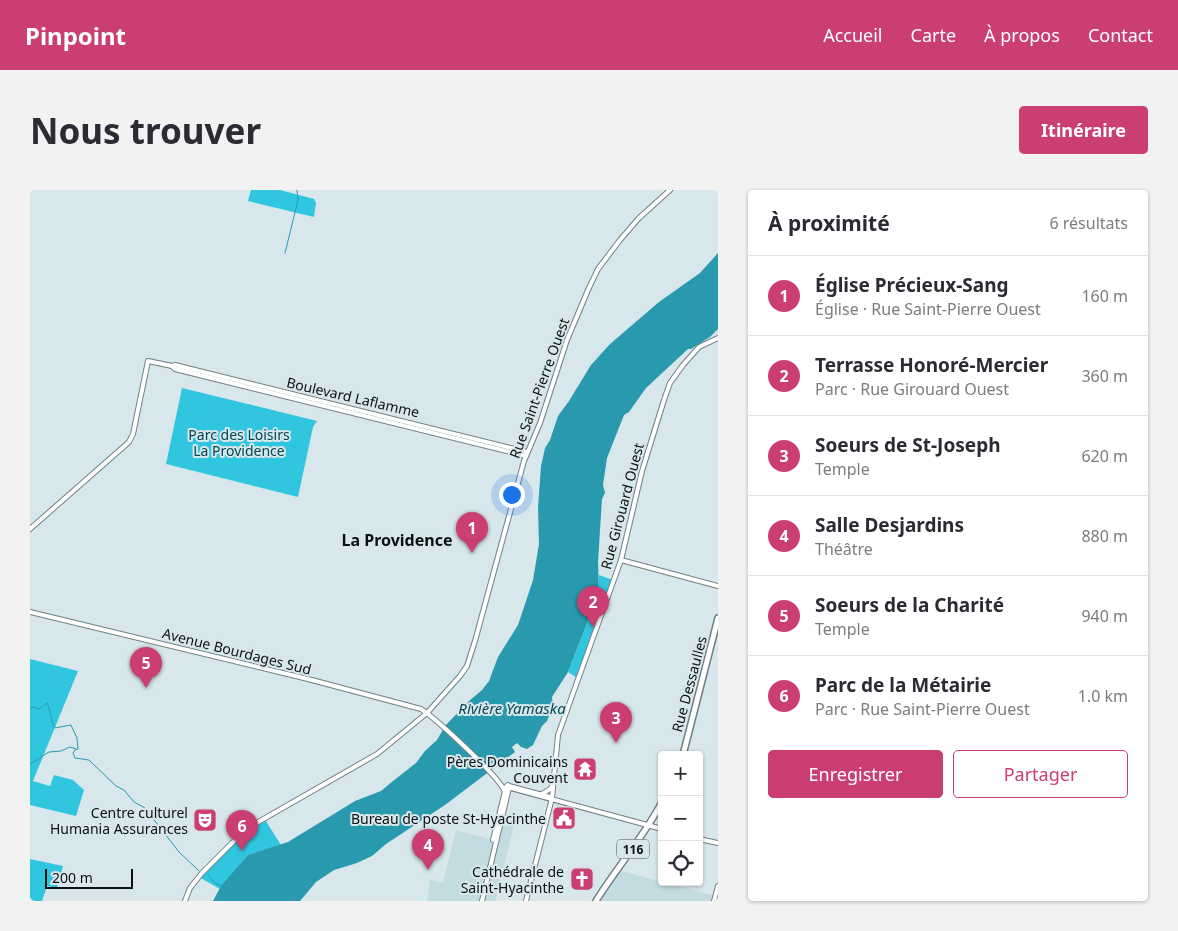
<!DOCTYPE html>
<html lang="fr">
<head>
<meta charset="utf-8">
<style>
	:root { --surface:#fff; --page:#f2f2f3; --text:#2b2b33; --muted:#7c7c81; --line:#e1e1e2; --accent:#ca3e71 }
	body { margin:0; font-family:"Noto Sans",sans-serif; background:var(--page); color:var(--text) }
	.controls { position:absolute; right:15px; bottom:15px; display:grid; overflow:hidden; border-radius:5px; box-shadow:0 1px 4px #0004 }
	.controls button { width:45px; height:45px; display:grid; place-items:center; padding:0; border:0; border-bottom:1px solid var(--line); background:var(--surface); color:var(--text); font:25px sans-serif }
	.scale { position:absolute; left:15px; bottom:12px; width:88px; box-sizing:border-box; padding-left:5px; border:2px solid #0b1011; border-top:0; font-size:14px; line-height:18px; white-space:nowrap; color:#0b1011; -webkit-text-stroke:4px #d7e7eb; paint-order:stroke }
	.you { position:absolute; left:481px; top:304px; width:18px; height:18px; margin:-12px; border:4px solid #fff; border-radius:50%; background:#1a73e8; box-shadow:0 0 0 8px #1a73e833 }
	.badge { display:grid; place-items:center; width:32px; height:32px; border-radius:50%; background:var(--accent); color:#fff; font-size:16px; font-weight:700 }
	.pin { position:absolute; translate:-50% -41px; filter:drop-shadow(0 1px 2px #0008) }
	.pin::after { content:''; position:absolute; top:26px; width:18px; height:15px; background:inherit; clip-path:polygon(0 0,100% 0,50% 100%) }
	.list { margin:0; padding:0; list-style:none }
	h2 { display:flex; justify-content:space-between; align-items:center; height:65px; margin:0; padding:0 20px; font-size:21px }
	h2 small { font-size:16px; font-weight:400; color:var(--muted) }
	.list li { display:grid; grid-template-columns:32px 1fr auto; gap:15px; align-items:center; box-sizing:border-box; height:80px; padding:0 20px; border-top:1px solid var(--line) }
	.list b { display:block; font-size:19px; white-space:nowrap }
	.list p { margin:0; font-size:16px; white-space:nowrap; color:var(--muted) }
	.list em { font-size:16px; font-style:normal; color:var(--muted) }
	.actions { display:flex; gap:10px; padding:15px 20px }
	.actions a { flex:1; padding:11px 0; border:1px solid var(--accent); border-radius:5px; text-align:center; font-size:18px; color:var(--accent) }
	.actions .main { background:var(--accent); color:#fff }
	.icon { flex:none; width:28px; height:28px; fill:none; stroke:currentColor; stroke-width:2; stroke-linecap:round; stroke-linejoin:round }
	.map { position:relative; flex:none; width:688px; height:711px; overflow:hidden; border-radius:5px }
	header { display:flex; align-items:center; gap:30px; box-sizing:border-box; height:70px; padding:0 25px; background:var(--accent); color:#fff }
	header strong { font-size:24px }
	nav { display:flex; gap:28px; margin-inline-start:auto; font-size:18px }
	.intro { display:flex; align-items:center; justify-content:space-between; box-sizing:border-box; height:120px; padding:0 30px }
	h1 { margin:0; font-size:35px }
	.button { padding:12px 22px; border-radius:5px; background:var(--accent); color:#fff; font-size:18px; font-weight:700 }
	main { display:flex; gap:30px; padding:0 30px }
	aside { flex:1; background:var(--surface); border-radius:5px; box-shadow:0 1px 4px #0004 }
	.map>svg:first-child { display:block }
	.built { fill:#c3dce2 }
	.green { fill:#30c6e0 }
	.water { fill:#299aae }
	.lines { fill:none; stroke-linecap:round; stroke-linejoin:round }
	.stream { stroke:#299aae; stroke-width:1 }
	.minor-casing { stroke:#707f83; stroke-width:6 }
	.major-casing { stroke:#707f83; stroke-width:8 }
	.minor { stroke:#fff; stroke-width:4 }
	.major { stroke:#fff; stroke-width:5 }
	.labels { text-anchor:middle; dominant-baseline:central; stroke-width:4; stroke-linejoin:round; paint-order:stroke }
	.shield { fill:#d7e7eb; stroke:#485052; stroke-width:1 }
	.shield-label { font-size:12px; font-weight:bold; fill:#0b1011 }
	.street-label { font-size:14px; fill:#0b1011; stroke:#d7e7eb }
	.park-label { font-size:14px; fill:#004550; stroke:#d7e7eb }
	.poi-label { font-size:14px; fill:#0b1011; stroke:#d7e7eb; text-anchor:end }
	.water-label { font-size:15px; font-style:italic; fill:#064853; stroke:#d7e7eb }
	.quarter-label { font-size:16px; font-weight:bold; fill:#0b1011; stroke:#d7e7eb }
</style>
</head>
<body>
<header>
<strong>Pinpoint</strong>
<nav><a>Accueil</a><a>Carte</a><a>À propos</a><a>Contact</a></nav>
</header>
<div class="intro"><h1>Nous trouver</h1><a class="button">Itinéraire</a></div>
<main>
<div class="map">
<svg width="688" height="711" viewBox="0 0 688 711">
	<rect width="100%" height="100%" fill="#d7e7eb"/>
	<g class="built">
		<polygon points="470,622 486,627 465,711 397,711 400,690 413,693 426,640 463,650"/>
		<polygon points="587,680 632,692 685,706 684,711 566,711"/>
	</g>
	<g class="green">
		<polygon points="221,0 250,0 284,9 286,13 284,27 218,11"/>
		<polygon points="152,198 287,231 283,237 268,307 136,274"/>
		<polygon points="569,385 586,391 550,490 538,482 566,410 569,399"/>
		<polygon points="0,469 48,481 3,591 20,596 24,585 43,590 54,600 46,626 0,615"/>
		<polygon points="234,628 251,655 218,665 190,699 169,687 199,656"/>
		<polygon points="0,669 33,676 27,698 17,696 12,711 0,711"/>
	</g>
	<polygon class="water" points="688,63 688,139 680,147 661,159 658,159 616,198 599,222 594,225 577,268 573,295 575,303 572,309 568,372 569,399 566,410 538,482 522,507 523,515 517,531 512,536 503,555 497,559 491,557 487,553 482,557 485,562 415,615 356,654 342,666 327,673 304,680 286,692 270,711 183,711 191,696 218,665 258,652 325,611 351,601 363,591 386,573 395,561 407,550 415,536 439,511 452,500 459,491 468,467 488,435 503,390 509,354 508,318 511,276 515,258 520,250 528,226 539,211 561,175 580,154 629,112 670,83"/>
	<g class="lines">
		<g class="stream">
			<polyline points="255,63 268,10 267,0"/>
			<path d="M0,518l4,-1 5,2 8,-6c4,8 3,17 8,25l16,-3 6,13 1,11 -3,1 -2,3 2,5 14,2 27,26 8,4 10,12 11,6 34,44 20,19"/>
			<polyline points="0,574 19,562 31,561 40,557 46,559"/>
			<polyline points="178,685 185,693 191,696"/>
		</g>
		<g class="minor-casing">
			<g id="minor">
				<polyline points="142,176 145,179 496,266"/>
				<polyline points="0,339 99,252 103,244 118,171 142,176 145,175 497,262"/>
				<polyline points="591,370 688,396"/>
				<path d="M0,422l278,67 113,30c14,9 79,68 84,83"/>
				<polyline points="479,596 520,607"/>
				<polyline points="477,597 632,639"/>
				<polyline points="512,604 520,599 523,595"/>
				<polyline points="669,649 688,653"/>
				<polyline points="155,711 160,698 172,683 210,645 223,635 347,564 397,523 430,486 437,476 445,451 494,271 510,233 537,150 558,100 568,79 590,50 609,28 640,0"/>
				<polyline points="452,711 479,598 478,595 476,597 463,650 466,651"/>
				<polyline points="496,711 522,608 528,545 591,370 612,281 634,210 640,193 653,175 669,157 688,148"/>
				<polyline points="684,711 688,696"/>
			</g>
		</g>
		<g class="major-casing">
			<g id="major">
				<polyline points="653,565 688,428"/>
				<path d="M566,711c21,-34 47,-63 66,-99"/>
			</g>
		</g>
		<use href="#minor" class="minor"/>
		<use href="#major" class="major"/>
	</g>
	<defs>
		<g id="temple-square" transform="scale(1.25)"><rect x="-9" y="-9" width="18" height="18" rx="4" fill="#ca3e71" stroke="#d7e7eb"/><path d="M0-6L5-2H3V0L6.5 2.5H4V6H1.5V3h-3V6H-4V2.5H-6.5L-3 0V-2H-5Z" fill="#fff"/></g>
		<g id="civic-square" transform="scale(1.25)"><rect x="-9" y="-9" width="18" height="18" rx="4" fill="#ca3e71" stroke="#d7e7eb"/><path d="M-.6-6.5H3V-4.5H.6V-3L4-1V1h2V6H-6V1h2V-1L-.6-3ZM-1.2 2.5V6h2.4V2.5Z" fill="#fff"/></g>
		<g id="theatre-square" transform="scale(1.25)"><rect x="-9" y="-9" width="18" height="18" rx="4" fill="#ca3e71" stroke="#d7e7eb"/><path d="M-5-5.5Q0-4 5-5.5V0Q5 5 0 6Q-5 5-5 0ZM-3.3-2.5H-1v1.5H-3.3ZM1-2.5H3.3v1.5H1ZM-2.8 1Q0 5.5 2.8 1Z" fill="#fff"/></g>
		<g id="church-square" transform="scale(1.25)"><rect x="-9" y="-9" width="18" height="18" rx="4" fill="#ca3e71" stroke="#d7e7eb"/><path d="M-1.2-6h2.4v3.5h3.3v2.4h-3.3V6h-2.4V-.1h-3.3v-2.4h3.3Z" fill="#fff"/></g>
	</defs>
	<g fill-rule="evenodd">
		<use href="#temple-square" x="555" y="579"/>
		<use href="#civic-square" x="534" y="628"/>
		<use href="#theatre-square" x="175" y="630"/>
		<use href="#church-square" x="552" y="689"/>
	</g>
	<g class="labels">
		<rect class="shield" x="587" y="649.5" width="32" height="19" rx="4"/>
		<g class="shield-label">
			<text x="603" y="659">116</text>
		</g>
		<g class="street-label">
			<text transform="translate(509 198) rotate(-70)">Rue Saint-Pierre Ouest</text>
			<text transform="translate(323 207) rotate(13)">Boulevard Laflamme</text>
			<text transform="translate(592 316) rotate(-75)">Rue Girouard Ouest</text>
			<text transform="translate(207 461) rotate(14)">Avenue Bourdages Sud</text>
			<text transform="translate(659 494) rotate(-75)">Rue Dessaulles</text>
		</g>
		<g class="park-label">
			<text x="209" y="244">Parc des Loisirs<tspan x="209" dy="16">La Providence</tspan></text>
		</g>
		<g class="poi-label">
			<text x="538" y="571">Pères Dominicains<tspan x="538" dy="16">Couvent</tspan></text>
			<text x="158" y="622">Centre culturel<tspan x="158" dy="16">Humania Assurances</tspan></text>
			<text x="516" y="628">Bureau de poste St-Hyacinthe</text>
			<text x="534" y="681">Cathédrale de<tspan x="534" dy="16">Saint-Hyacinthe</tspan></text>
		</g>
		<g class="water-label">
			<text x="482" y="518">Rivière Yamaska</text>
		</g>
		<g class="quarter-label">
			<text x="367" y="350">La Providence</text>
		</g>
	</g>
</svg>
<div class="controls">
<button>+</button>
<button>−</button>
<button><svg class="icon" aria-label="locate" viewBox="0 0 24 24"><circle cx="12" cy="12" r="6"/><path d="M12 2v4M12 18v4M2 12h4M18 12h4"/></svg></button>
</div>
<div class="scale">200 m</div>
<div class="you"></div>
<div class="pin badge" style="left:442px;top:363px">1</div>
<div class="pin badge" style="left:563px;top:437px">2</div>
<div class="pin badge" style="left:586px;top:553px">3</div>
<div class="pin badge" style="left:398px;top:680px">4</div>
<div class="pin badge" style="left:116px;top:498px">5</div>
<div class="pin badge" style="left:212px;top:661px">6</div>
</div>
<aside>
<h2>À proximité<small>6 résultats</small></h2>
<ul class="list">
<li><span class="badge">1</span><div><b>Église Précieux-Sang</b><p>Église · Rue Saint-Pierre Ouest</p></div><em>160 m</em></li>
<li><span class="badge">2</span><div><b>Terrasse Honoré-Mercier</b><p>Parc · Rue Girouard Ouest</p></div><em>360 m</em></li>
<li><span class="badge">3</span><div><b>Soeurs de St-Joseph</b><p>Temple</p></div><em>620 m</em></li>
<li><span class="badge">4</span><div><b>Salle Desjardins</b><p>Théâtre</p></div><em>880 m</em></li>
<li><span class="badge">5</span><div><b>Soeurs de la Charité</b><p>Temple</p></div><em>940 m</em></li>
<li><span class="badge">6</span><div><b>Parc de la Métairie</b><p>Parc · Rue Saint-Pierre Ouest</p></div><em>1.0 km</em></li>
</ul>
<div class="actions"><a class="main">Enregistrer</a><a>Partager</a></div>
</aside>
</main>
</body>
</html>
